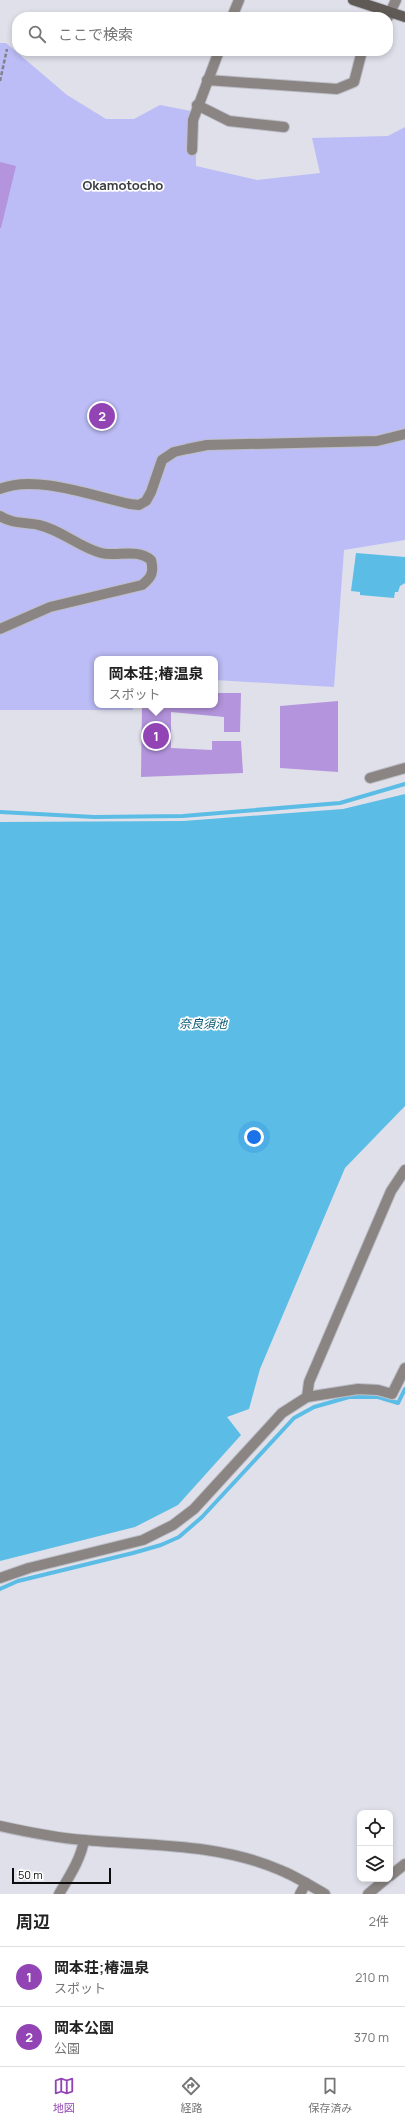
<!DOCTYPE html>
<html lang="ja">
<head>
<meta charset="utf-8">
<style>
	:root { --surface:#fff; --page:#f6f6f6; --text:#222; --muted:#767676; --line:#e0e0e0; --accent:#9244b4 }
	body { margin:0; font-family:Manrope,"Noto Sans JP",sans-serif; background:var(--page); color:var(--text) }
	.controls { position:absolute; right:12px; bottom:12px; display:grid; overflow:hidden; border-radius:8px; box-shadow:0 2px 6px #0003 }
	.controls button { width:36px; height:36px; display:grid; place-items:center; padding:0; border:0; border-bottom:1px solid var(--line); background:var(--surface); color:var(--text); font:20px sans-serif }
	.scale { position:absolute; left:12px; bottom:10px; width:99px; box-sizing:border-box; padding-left:4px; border:2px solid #0c0c0f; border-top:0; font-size:11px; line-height:14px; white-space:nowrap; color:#0c0c0f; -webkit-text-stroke:3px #fff; paint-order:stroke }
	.you { position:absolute; left:254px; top:1137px; width:14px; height:14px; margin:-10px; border:3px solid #fff; border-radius:50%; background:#1a73e8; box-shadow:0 0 0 6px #1a73e833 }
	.badge { display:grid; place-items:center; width:26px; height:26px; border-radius:50%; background:var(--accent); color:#fff; font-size:13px; font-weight:700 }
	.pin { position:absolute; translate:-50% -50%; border:2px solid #fff; box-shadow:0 1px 4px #0006 }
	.popup { position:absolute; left:94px; top:656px; width:124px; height:52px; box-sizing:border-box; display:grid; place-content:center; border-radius:8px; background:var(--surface); filter:drop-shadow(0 1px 3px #0005); font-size:13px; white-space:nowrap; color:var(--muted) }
	.popup b { font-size:15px; color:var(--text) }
	.popup::after { content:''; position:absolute; left:50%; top:100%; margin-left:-8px; border:8px solid transparent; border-top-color:var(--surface) }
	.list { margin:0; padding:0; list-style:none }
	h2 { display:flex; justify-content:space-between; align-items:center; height:52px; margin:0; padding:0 16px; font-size:17px }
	h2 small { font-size:13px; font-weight:400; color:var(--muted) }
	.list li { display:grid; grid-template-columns:26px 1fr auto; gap:12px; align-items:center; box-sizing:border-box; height:60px; padding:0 16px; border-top:1px solid var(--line) }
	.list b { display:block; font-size:15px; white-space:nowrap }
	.list p { margin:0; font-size:13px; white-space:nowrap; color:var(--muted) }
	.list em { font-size:13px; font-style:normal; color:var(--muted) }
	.icon { flex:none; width:22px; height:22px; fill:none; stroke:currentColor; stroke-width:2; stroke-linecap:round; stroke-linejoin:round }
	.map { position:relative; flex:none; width:405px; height:1894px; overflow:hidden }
	.search { position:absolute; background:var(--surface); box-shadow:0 2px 6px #0003; left:12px; right:12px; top:12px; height:44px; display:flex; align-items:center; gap:10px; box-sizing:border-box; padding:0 14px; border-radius:16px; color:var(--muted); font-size:15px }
	.sheet { height:172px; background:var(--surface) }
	nav { display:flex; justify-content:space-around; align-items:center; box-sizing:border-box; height:56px; border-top:1px solid var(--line); background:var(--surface); font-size:11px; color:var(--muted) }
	nav a { display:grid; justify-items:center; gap:2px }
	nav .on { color:var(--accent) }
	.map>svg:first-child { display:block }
	.green { fill:#bcbcf6 }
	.water { fill:#5bbde6 }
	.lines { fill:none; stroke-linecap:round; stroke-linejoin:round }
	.stream { stroke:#5bbde6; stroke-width:4 }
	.building { fill:#b494dd }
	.street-casing { stroke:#bdbec7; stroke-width:12 }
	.secondary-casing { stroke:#bdbec7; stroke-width:12 }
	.path { stroke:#82838a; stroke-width:2.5; stroke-dasharray:4 2; stroke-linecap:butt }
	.street { stroke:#8a8583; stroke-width:10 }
	.secondary { stroke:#605a57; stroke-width:10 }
	.labels { text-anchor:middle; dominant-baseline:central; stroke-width:3.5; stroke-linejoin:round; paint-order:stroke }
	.water-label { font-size:12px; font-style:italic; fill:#005671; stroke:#fff }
	.quarter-label { font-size:13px; font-weight:bold; fill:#3b3b43; stroke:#fff }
</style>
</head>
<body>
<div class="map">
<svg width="405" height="1894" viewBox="0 0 405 1894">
	<rect width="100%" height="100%" fill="#dfe0ea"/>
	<polygon class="green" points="0,43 6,43 67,95 106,119 134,119 160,105 196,112 196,166 257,180 320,173 312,138 388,136 405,127 405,540 344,550 334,687 215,680 215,659 97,659 97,705 133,705 133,710 0,710"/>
	<g class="water">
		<polygon points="356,553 405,557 405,583 400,586 398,592 395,592 394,598 360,595 360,592 351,591"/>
		<polygon points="405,794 405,1106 345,1168 260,1369 249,1409 227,1417 241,1435 178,1505 135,1527 0,1561 0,822 183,821 343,809"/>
	</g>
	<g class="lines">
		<g class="stream">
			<polyline points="0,812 94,817 183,816 340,803 405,784"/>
			<polyline points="0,1589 18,1581 133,1553 161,1545 179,1537 202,1517 294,1418 314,1407 349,1397 378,1397 398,1403 405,1389"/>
		</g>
	</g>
	<g class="building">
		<polygon points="0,162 16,166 1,228 0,228"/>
		<polygon points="215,693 241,693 240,732 224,732 224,717 171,712 171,748 212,750 212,741 241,741 243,773 141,777 142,705 215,705"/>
		<polygon points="338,701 338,772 280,768 280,706"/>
	</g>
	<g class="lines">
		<g class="street-casing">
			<g id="street">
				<polyline points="232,17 239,0"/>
				<polyline points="388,17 396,0"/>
				<polyline points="207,80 337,89 354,82 362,51"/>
				<polyline points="197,105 229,121 284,127"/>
				<polyline points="192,150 193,120 219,51"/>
				<path d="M0,489c34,-15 93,7 130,15l9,1 7,-4 5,-9 11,-32 12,-8 13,-3 20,-4 170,-4 28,-7"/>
				<path d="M0,516c12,8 25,6 39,9 22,5 40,22 62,28 16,4 36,-5 50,7 3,12 1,17 -9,25l-92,22 -50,22"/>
				<polyline points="370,778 405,768"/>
				<polyline points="307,1397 358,1389 378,1390 392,1394 405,1368"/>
				<polyline points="0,1578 29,1568 143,1540 173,1525 194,1509 282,1413 307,1397 309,1382 391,1191 405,1170"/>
				<path d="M0,1826c27,6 56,12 84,14 66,6 134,3 196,30 15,6 31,16 45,24"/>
				<polyline points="390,1876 405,1864"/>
				<path d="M59,1894c10,-17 22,-35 25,-54"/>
				<polyline points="300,1894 306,1883"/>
				<polyline points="368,1894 386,1879"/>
			</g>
		</g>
		<g class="secondary-casing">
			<polyline id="secondary" points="353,0 405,17"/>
		</g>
		<polyline class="path" points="0,81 7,49"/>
		<use href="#street" class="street"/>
		<use href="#secondary" class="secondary"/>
	</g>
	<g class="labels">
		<g class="water-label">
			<text x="203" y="1023">奈良須池</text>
		</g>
		<g class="quarter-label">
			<text x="123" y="185">Okamotocho</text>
		</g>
	</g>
</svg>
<div class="controls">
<button><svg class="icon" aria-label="locate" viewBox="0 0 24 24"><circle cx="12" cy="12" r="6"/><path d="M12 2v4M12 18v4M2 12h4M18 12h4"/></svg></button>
<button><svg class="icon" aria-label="layers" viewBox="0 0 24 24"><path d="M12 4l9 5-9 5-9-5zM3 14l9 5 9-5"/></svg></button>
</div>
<div class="scale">50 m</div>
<div class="you"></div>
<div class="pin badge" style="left:156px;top:736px">1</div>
<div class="popup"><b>岡本荘;椿温泉</b>スポット</div>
<div class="pin badge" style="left:102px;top:416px">2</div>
<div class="search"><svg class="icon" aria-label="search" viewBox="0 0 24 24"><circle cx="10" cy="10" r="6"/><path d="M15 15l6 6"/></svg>ここで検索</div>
</div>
<section class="sheet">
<h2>周辺<small>2件</small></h2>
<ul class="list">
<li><span class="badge">1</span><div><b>岡本荘;椿温泉</b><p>スポット</p></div><em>210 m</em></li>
<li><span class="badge">2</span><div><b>岡本公園</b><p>公園</p></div><em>370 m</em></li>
</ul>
</section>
<nav>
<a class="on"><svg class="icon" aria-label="map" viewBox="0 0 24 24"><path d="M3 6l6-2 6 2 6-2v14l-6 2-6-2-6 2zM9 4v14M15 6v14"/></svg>地図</a>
<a><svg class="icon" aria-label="directions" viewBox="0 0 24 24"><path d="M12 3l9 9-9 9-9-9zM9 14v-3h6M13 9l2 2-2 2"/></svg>経路</a>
<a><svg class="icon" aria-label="saved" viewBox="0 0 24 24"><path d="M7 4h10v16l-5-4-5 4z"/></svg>保存済み</a>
</nav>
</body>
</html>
